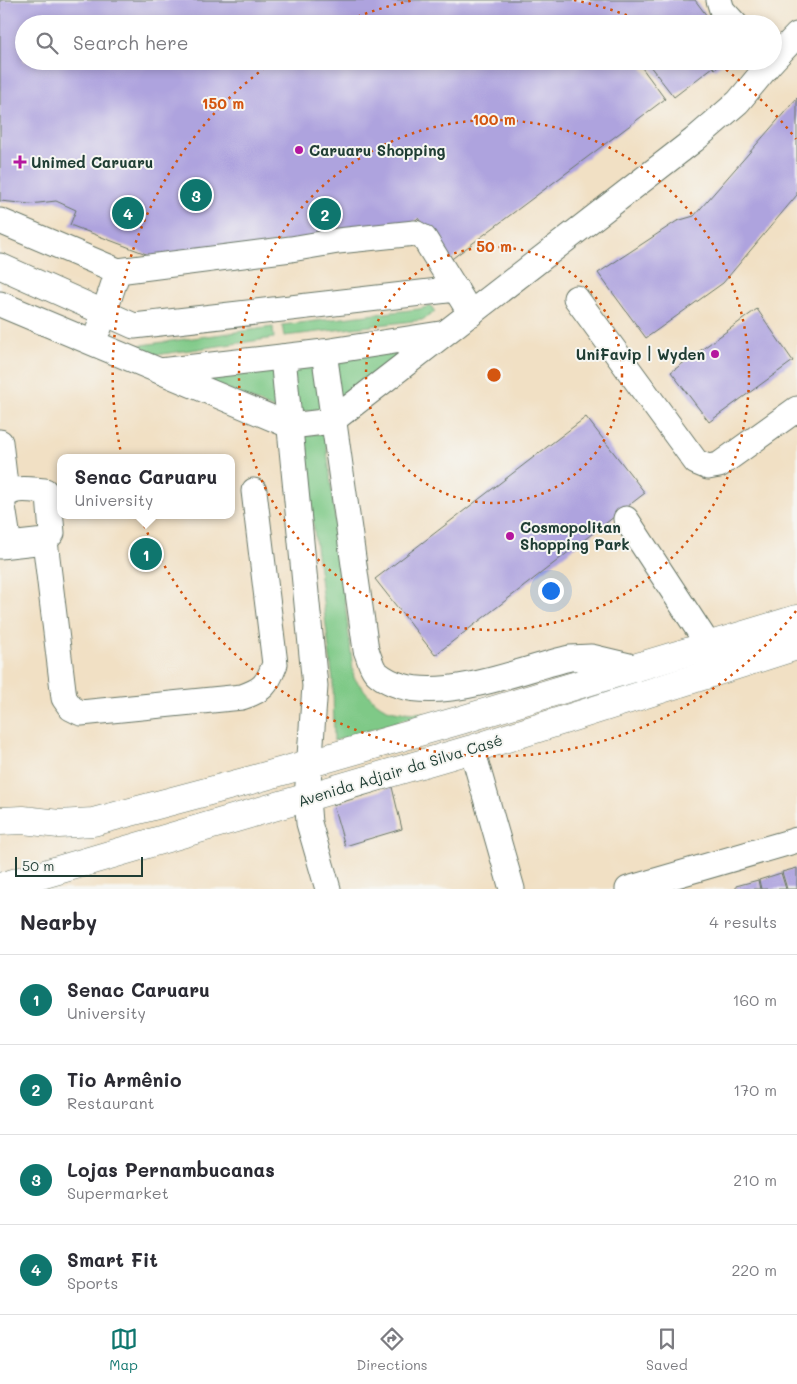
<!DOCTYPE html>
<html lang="en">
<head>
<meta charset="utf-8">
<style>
	:root { --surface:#fff; --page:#f2f2f3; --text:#2b2b33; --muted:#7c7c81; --line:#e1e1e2; --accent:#0f766e }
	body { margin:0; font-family:Mali,sans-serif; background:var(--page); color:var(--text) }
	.scale { position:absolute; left:15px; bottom:12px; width:128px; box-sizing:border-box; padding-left:5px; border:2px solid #1f3d34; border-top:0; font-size:14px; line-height:18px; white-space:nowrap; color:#1f3d34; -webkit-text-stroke:4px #f6f6f2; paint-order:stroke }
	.you { position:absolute; left:550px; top:590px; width:18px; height:18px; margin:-12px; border:4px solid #fff; border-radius:50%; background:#1a73e8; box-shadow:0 0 0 8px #1a73e833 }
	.badge { display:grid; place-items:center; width:32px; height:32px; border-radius:50%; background:var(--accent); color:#fff; font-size:16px; font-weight:700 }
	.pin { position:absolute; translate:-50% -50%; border:2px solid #fff; box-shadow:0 1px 5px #0006 }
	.popup { position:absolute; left:57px; top:454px; width:178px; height:65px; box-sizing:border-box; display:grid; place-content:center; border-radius:10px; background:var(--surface); filter:drop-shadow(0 1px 4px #0005); font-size:16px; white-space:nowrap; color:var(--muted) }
	.popup b { font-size:19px; color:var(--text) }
	.popup::after { content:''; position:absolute; left:50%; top:100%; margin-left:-10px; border:10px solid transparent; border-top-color:var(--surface) }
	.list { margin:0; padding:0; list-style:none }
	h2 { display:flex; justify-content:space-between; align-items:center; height:65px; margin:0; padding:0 20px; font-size:21px }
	h2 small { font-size:16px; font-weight:400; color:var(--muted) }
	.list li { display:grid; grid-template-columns:32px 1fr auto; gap:15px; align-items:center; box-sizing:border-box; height:90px; padding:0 20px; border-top:1px solid var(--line) }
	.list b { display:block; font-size:19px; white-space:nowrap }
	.list p { margin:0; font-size:16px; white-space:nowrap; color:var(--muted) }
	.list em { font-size:16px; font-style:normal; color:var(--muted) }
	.icon { flex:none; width:28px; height:28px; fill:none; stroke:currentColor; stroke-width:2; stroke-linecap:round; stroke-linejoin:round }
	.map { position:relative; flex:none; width:797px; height:889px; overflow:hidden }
	.search { position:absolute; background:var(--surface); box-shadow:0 2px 8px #0003; left:15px; right:15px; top:15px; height:55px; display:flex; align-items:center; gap:12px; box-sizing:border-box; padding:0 18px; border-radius:28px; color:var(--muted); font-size:19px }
	.sheet { height:425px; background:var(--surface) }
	nav { display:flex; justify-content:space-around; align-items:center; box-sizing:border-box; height:70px; border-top:1px solid var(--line); background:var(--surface); font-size:14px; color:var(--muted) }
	nav a { display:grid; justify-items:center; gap:2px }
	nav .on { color:var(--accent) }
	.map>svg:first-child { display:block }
	.green { fill:#7fc987; stroke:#4f835e }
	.building { fill:#aea3de }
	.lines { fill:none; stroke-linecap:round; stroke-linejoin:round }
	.minor-casing { stroke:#687666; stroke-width:27 }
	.major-casing { stroke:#687666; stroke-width:29 }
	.minor { stroke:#fff; stroke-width:25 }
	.major { stroke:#fff; stroke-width:28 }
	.ring { fill:none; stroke:#d45610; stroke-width:2.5; stroke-dasharray:2.5 5 }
	.poi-dot { fill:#b5179e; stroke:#f6f6f2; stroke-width:2 }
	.labels { text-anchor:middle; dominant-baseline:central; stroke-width:4; stroke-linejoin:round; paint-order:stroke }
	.poi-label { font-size:15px; font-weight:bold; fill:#1f3d34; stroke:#f6f6f2; text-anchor:start }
	.street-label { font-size:15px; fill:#1f3d34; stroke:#f6f6f2 }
	.centre { fill:#d45610; stroke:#f6f6f2; stroke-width:2.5 }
	.ring-label { font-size:15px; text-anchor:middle; font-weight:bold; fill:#d45610; stroke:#f6f6f2; stroke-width:4; stroke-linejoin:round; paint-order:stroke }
</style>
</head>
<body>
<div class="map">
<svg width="797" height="889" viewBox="0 0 797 889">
	<rect width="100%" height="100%" fill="#f6f6f2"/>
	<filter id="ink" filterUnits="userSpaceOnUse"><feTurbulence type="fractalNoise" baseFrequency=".02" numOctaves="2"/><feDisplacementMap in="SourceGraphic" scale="10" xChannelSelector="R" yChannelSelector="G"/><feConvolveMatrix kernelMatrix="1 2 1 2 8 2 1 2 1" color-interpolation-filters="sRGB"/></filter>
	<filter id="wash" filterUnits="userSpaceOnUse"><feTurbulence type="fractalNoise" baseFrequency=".0096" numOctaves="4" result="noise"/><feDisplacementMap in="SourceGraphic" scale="20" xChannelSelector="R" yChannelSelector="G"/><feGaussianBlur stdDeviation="1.12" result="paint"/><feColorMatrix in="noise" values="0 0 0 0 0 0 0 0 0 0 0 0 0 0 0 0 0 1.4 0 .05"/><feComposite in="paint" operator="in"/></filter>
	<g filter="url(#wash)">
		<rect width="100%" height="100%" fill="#f1e0c4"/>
		<g class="green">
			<polygon points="431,306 435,312 422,320 284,336 282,325 419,309"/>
			<polygon points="273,327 274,338 149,356 134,353 135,346"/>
			<polygon points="410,350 338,406 333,359"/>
			<polygon points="316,360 322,409 297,412 291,363"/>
			<polygon points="276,366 281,412 195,375"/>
			<path d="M325,433l29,245c28,33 28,34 71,35l-91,28 -1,-60 -31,-246z"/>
		</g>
		<g id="blocks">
			<g class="building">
				<polygon points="0,0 695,0 713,24 24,24 24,61 637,61 665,99 449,261 418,218 411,224 162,260 70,225 76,210 56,201 30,204 0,201"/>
				<polygon points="646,61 725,61 715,69 713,67 674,97"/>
				<polygon points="797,98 797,195 723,283 646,338 598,273 677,221 694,216"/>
				<polygon points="757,309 793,361 709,422 671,372"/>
				<polygon points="586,417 645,493 435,655 375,579"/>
				<polygon points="392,787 402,829 345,846 333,805"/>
				<polygon points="797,868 797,889 787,889 782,872"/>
				<polygon points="781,873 786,889 761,889 759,880"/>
				<polygon points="758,880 760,889 736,889 736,886"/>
			</g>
		</g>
	</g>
	<g filter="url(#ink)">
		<use href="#blocks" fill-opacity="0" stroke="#687666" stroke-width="1"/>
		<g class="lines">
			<g class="minor-casing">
				<g id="minor">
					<polyline points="719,0 722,10 735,24"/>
					<polyline points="773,60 797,35"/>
					<polyline points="0,221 118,271 291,249 338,241 415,233 424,238 471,314"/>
					<polyline points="0,266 134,326 456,289"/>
					<polyline points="576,298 696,462 708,467 719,465 797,409"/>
					<polyline points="0,304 291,426 332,421 694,140 738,102 772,61"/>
					<polyline points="99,328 118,271"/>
					<path d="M324,352l42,298c3,7 6,20 12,24 46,38 139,-4 192,-16l21,-1 46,11"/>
					<polyline points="283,357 315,686 307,798 309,823 328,889"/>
					<polyline points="160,371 324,352 440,334"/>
					<polyline points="0,442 6,493"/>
					<polyline points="626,519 709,646"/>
					<path d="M45,541l19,157 7,10 10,5 161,-16c21,-7 25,-12 33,-33l-21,-173"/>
					<path d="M0,546l45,-5 7,-8 -3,-37 -4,-5c-16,-1 -33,-6 -43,9l7,45"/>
					<polyline points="472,749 512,889"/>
					<polyline points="628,889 797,840"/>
				</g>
			</g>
			<g class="major-casing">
				<g id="major">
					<polyline points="0,821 23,820 59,824 93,822 255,779 461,720 797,619"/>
					<polyline points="0,887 472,749 797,646"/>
				</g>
			</g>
			<use href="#minor" class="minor"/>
			<use href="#major" class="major"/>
		</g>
	</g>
	<g class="ring">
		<circle cx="494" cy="375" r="128"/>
		<circle cx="494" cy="375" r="255"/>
		<path d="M796 611A383 383 0 1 1 274 61M344 22A383 383 0 0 1 414 0M574 0A383 383 0 0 1 644 22M714 61A383 383 0 0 1 796 139"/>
	</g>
	<g class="poi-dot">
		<circle cx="299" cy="150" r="5"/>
		<path d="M17.5 154.5h5v5h5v5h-5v5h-5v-5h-5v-5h5z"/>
		<circle cx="715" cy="354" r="5"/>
		<circle cx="510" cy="536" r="5"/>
	</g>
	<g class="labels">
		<g class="poi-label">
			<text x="309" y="150">Caruaru Shopping</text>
			<text x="31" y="162">Unimed Caruaru</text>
			<text x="705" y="354" text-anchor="end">UniFavip | Wyden</text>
			<text x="520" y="527">Cosmopolitan<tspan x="520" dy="17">Shopping Park</tspan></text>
		</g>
		<g class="street-label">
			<text transform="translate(400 770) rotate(-17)">Avenida Adjair da Silva Casé</text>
		</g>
	</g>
	<circle cx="494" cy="375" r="8" class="centre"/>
	<g class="ring-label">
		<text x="223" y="109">150 m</text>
		<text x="494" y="125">100 m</text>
		<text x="494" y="252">50 m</text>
	</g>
</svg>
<div class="scale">50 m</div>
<div class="you"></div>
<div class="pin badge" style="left:146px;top:554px">1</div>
<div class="popup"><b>Senac Caruaru</b>University</div>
<div class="pin badge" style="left:325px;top:214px">2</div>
<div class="pin badge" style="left:196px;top:195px">3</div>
<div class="pin badge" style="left:128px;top:213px">4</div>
<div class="search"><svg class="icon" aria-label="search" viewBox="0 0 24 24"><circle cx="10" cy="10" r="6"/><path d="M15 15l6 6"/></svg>Search here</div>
</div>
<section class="sheet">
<h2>Nearby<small>4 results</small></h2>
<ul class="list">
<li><span class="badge">1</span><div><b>Senac Caruaru</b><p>University</p></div><em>160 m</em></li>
<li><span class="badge">2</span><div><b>Tio Armênio</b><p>Restaurant</p></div><em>170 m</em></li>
<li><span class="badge">3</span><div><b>Lojas Pernambucanas</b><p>Supermarket</p></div><em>210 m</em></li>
<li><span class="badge">4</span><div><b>Smart Fit</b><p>Sports</p></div><em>220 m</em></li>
</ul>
</section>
<nav>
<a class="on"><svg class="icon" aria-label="map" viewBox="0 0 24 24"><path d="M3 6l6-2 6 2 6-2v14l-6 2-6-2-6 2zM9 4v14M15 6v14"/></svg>Map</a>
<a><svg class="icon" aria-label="directions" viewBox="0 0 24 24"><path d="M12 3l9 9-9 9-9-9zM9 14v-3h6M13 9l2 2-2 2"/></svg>Directions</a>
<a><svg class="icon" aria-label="saved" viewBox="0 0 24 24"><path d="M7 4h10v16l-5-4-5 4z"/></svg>Saved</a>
</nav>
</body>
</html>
